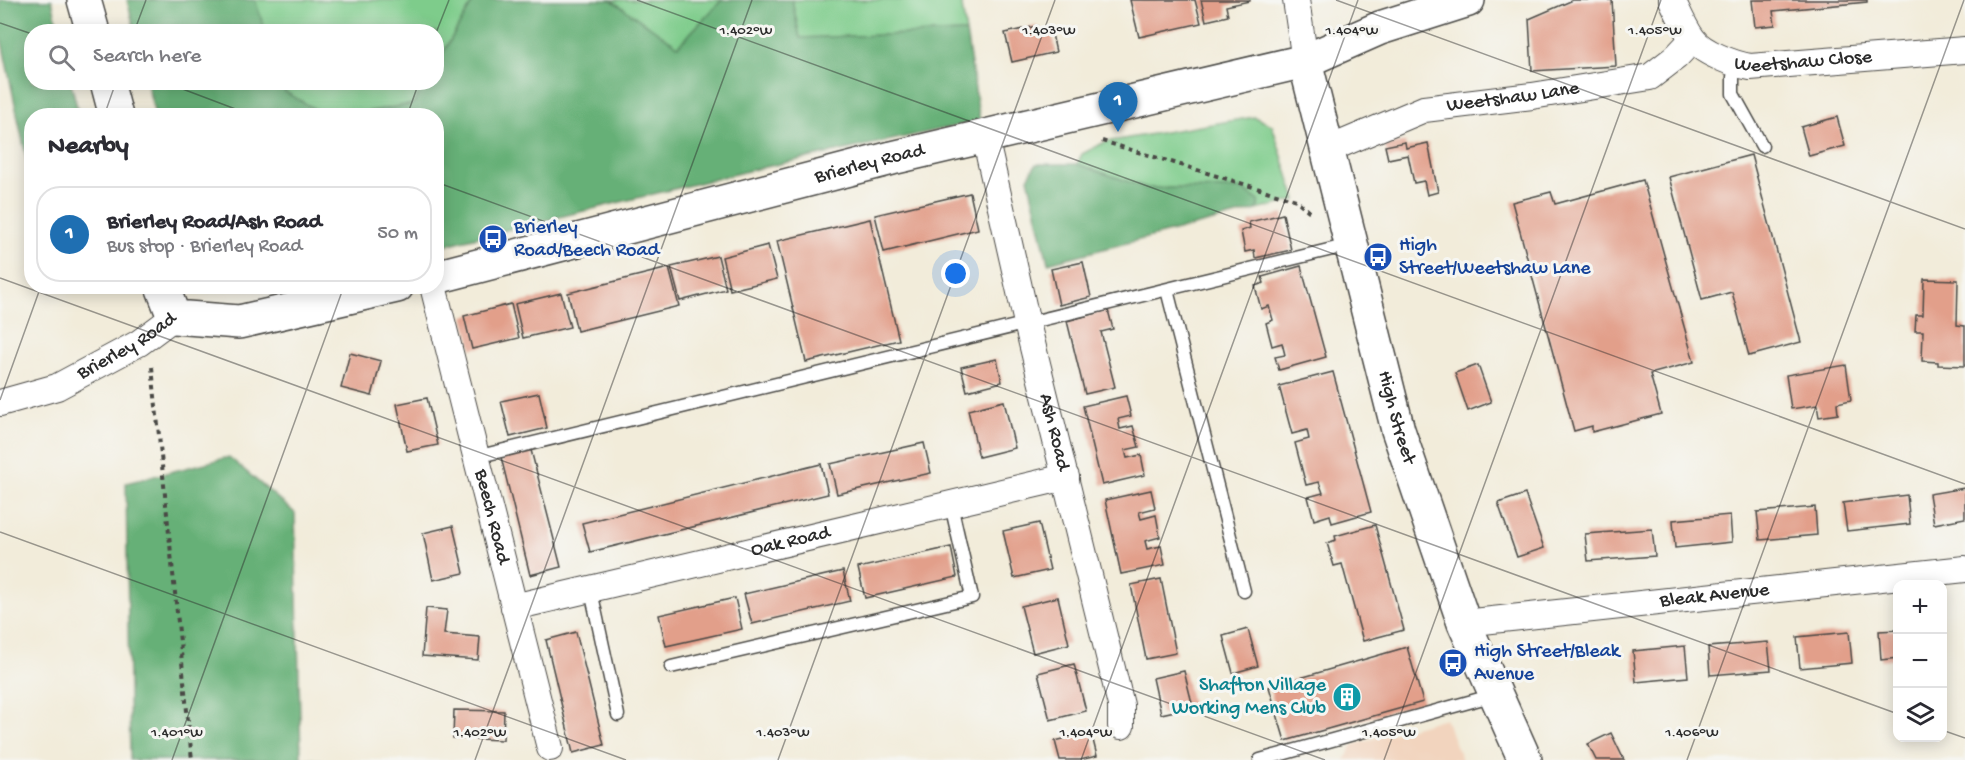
<!DOCTYPE html>
<html lang="en">
<head>
<meta charset="utf-8">
<style>
	:root { --surface:#fff; --page:#f2f2f3; --text:#2b2b33; --muted:#7c7c81; --line:#e1e1e2; --accent:#1f6fb2 }
	body { margin:0; font-family:"Gochi Hand",sans-serif; background:var(--page); color:var(--text) }
	.controls { position:absolute; right:18px; bottom:18px; display:grid; overflow:hidden; border-radius:12px; box-shadow:0 3px 15px #0003 }
	.controls button { width:54px; height:54px; display:grid; place-items:center; padding:0; border:0; border-bottom:2px solid var(--line); background:var(--surface); color:var(--text); font:30px sans-serif }
	.you { position:absolute; left:956px; top:274px; width:21px; height:21px; margin:-15px; border:4px solid #fff; border-radius:50%; background:#1a73e8; box-shadow:0 0 0 9px #1a73e833 }
	.badge { display:grid; place-items:center; width:39px; height:39px; border-radius:50%; background:var(--accent); color:#fff; font-size:20px; font-weight:700 }
	.pin { position:absolute; translate:-50% -50px; filter:drop-shadow(0 2px 3px #0008) }
	.pin::after { content:''; position:absolute; top:32px; width:21px; height:18px; background:inherit; clip-path:polygon(0 0,100% 0,50% 100%) }
	.list { margin:0; padding:0; list-style:none }
	h2 { display:flex; justify-content:space-between; align-items:center; height:78px; margin:0; padding:0 24px; font-size:26px }
	h2 small { font-size:20px; font-weight:400; color:var(--muted) }
	.list li { display:grid; grid-template-columns:39px 1fr auto; gap:18px; align-items:center; box-sizing:border-box; height:96px; margin:0 12px 12px; padding:0 12px; border:2px solid var(--line); border-radius:24px }
	.list b { display:block; font-size:22px; white-space:nowrap }
	.list p { margin:0; font-size:20px; white-space:nowrap; color:var(--muted) }
	.list em { font-size:20px; font-style:normal; color:var(--muted) }
	.icon { flex:none; width:33px; height:33px; fill:none; stroke:currentColor; stroke-width:2; stroke-linecap:round; stroke-linejoin:round }
	.map { position:relative; flex:none; width:1965px; height:760px; overflow:hidden }
	.search { position:absolute; background:var(--surface); box-shadow:0 3px 15px #0003; left:24px; top:24px; width:420px; height:66px; display:flex; align-items:center; gap:15px; box-sizing:border-box; padding:0 21px; border-radius:24px; color:var(--muted); font-size:22px }
	.panel { position:absolute; background:var(--surface); box-shadow:0 3px 15px #0003; left:24px; top:108px; width:420px; height:186px; border-radius:24px }
	.map>svg:first-child { display:block }
	.built { fill:#f2d4be }
	.green { fill:#7ecc8b; stroke:#547c5b; stroke-width:1.5 }
	.forest { fill:#66b077; stroke:#486e51; stroke-width:1.5 }
	.building { fill:#e29f8a }
	.lines { fill:none; stroke-linecap:round; stroke-linejoin:round }
	.lane-casing { stroke:#494845; stroke-width:15 }
	.street-casing { stroke:#494845; stroke-width:28 }
	.secondary-casing { stroke:#494845; stroke-width:36 }
	.path { stroke:#494845; stroke-width:4; stroke-dasharray:4.5 4.5; stroke-linecap:butt }
	.lane { stroke:#fff; stroke-width:12 }
	.street { stroke:#fff; stroke-width:26 }
	.secondary { stroke:#fff; stroke-width:33 }
	.ticks { fill:none; stroke:#2b2b2b; stroke-width:1.5; stroke-opacity:0.45 }
	.labels { text-anchor:middle; dominant-baseline:central; stroke-width:6; stroke-linejoin:round; paint-order:stroke }
	.street-label { font-size:20px; fill:#2b2b2b; stroke:#f6f6f2 }
	.transit-label { font-size:20px; fill:#164399; stroke:#f6f6f2; text-anchor:start }
	.culture-label { font-size:20px; fill:#0d838f; stroke:#f6f6f2; text-anchor:end }
	.ticks-label { font-size:15px; text-anchor:middle; fill:#2b2b2b; stroke:#f6f6f2; stroke-width:6; stroke-linejoin:round; paint-order:stroke }
</style>
</head>
<body>
<div class="map">
<svg width="1965" height="760" viewBox="0 0 1965 760">
	<rect width="100%" height="100%" fill="#f6f6f2"/>
	<filter id="ink" filterUnits="userSpaceOnUse"><feTurbulence type="fractalNoise" baseFrequency=".0167" numOctaves="2"/><feDisplacementMap in="SourceGraphic" scale="12" xChannelSelector="R" yChannelSelector="G"/><feConvolveMatrix kernelMatrix="1 2 1 2 8 2 1 2 1" color-interpolation-filters="sRGB"/></filter>
	<filter id="wash" filterUnits="userSpaceOnUse"><feTurbulence type="fractalNoise" baseFrequency=".008" numOctaves="4" result="noise"/><feDisplacementMap in="SourceGraphic" scale="24" xChannelSelector="R" yChannelSelector="G"/><feGaussianBlur stdDeviation="1.35" result="paint"/><feColorMatrix in="noise" values="0 0 0 0 0 0 0 0 0 0 0 0 0 0 0 0 0 1.4 0 .05"/><feComposite in="paint" operator="in"/></filter>
	<g filter="url(#wash)">
		<rect width="100%" height="100%" fill="#f2ecda"/>
		<polygon class="built" points="1445,718 1462,760 1345,760 1353,745"/>
		<g class="green">
			<polygon points="255,0 474,0 437,63 436,32 265,31"/>
			<polygon points="611,0 722,0 678,46"/>
			<polygon points="792,0 961,0 966,32 800,38"/>
			<polygon points="282,83 425,83 413,104 342,116 325,115 285,92"/>
			<polygon points="1254,117 1272,125 1296,200 1257,210 1259,201 1242,189 1147,188 1077,164 1082,154 1105,142"/>
		</g>
		<g class="forest">
			<polygon points="0,0 52,0 59,31 32,32 32,82 71,83 79,115 32,116 31,180 0,33"/>
			<polygon points="127,0 255,0 265,31 135,31"/>
			<polygon points="474,0 611,0 678,46 722,0 792,0 800,38 966,32 980,121 756,169 437,247 436,116 342,116 413,104 425,83 436,82 437,63"/>
			<polygon points="147,83 282,83 285,92 325,115 155,115"/>
			<polygon points="1036,164 1077,164 1147,188 1242,189 1259,201 1257,210 1048,263 1028,178"/>
			<polygon points="229,457 295,513 301,759 322,760 130,760 126,483"/>
		</g>
		<g id="blocks">
			<g class="building">
				<polygon points="1130,0 1195,0 1201,23 1139,37"/>
				<polygon points="1201,0 1250,0 1250,1 1226,6 1228,16 1206,21"/>
				<polygon points="1573,0 1612,0 1616,66 1532,71 1529,19"/>
				<polygon points="1752,0 1867,0 1867,2 1773,11 1775,25 1755,27"/>
				<polygon points="1037,26 1039,36 1052,34 1056,52 1012,62 1005,33"/>
				<polygon points="1837,117 1845,146 1809,156 1801,127"/>
				<polygon points="1405,142 1406,148 1428,143 1438,192 1427,195 1424,181 1414,183 1408,155 1388,159 1385,146"/>
				<polygon points="1751,155 1801,342 1749,356 1732,292 1702,300 1669,177"/>
				<polygon points="1643,180 1694,362 1650,374 1661,414 1592,432 1592,426 1574,431 1512,202 1551,192 1555,204"/>
				<polygon points="970,193 978,229 884,252 875,215"/>
				<polygon points="1283,214 1291,250 1255,258 1254,250 1245,252 1241,231 1250,228 1249,222"/>
				<polygon points="870,219 899,340 806,362 777,241"/>
				<polygon points="768,245 777,279 730,290 722,257"/>
				<polygon points="718,256 726,289 680,301 671,267"/>
				<polygon points="1083,262 1091,297 1059,305 1051,269"/>
				<polygon points="1301,266 1326,357 1279,370 1275,357 1285,355 1282,343 1272,346 1266,323 1273,320 1269,306 1261,309 1255,286 1264,283 1262,277"/>
				<polygon points="669,268 679,306 577,331 568,293"/>
				<polygon points="1924,279 1958,280 1957,325 1965,326 1965,366 1938,365 1938,362 1922,361 1923,331 1915,331 1916,315 1923,315"/>
				<polygon points="561,293 570,327 523,338 515,304"/>
				<polygon points="511,304 519,338 472,349 464,316"/>
				<polygon points="1108,310 1113,329 1101,332 1115,387 1085,394 1067,321"/>
				<polygon points="350,353 381,361 372,396 341,388"/>
				<polygon points="997,359 1002,382 967,391 961,367"/>
				<polygon points="1478,365 1491,402 1468,411 1455,373"/>
				<polygon points="1846,365 1851,400 1837,403 1838,414 1819,417 1817,405 1791,409 1786,375"/>
				<polygon points="1333,372 1371,512 1332,523 1330,515 1314,520 1308,497 1323,493 1319,482 1306,485 1295,443 1309,439 1307,430 1292,434 1279,386"/>
				<polygon points="539,393 547,428 510,437 501,401"/>
				<polygon points="1126,396 1131,416 1118,419 1120,429 1133,426 1139,447 1125,450 1127,458 1141,455 1145,475 1102,485 1083,406"/>
				<polygon points="427,398 438,445 407,451 397,404"/>
				<polygon points="1004,401 1015,448 979,457 968,410"/>
				<polygon points="924,443 931,473 837,494 830,464"/>
				<polygon points="531,450 561,567 530,575 501,457"/>
				<polygon points="821,464 828,494 590,552 582,523"/>
				<polygon points="1965,488 1965,518 1934,524 1929,494"/>
				<polygon points="1151,490 1155,508 1139,512 1141,519 1156,515 1160,537 1145,541 1147,549 1161,546 1165,565 1121,574 1105,500"/>
				<polygon points="1525,494 1544,548 1517,557 1498,503"/>
				<polygon points="1907,495 1910,524 1847,531 1843,503"/>
				<polygon points="1815,507 1817,535 1760,540 1757,512"/>
				<polygon points="1730,515 1732,542 1675,548 1673,520"/>
				<polygon points="1039,523 1050,570 1014,578 1003,531"/>
				<polygon points="1375,525 1404,630 1363,641 1342,564 1334,566 1327,543 1336,540 1335,536"/>
				<polygon points="453,526 464,573 433,580 423,533"/>
				<polygon points="1652,529 1655,556 1588,561 1585,534"/>
				<polygon points="951,547 957,577 865,598 858,568"/>
				<polygon points="843,571 850,601 752,624 744,594"/>
				<polygon points="1161,579 1176,653 1146,659 1131,585"/>
				<polygon points="1058,597 1069,644 1033,653 1021,606"/>
				<polygon points="735,598 742,629 666,646 659,615"/>
				<polygon points="426,608 447,610 444,634 480,637 478,660 422,656"/>
				<polygon points="1248,629 1258,666 1233,673 1223,636"/>
				<polygon points="1898,630 1898,658 1881,660 1879,631"/>
				<polygon points="576,632 604,745 573,753 546,640"/>
				<polygon points="1849,632 1852,663 1800,668 1797,637"/>
				<polygon points="1768,642 1771,670 1710,675 1708,647"/>
				<polygon points="1685,646 1688,677 1636,682 1633,651"/>
				<polygon points="1407,647 1423,702 1285,741 1269,687"/>
				<polygon points="1074,664 1086,711 1050,720 1038,673"/>
				<polygon points="1184,671 1193,707 1161,714 1153,678"/>
				<polygon points="454,710 504,711 503,740 453,738"/>
				<polygon points="1091,732 1097,756 1080,760 1060,760 1055,741"/>
				<polygon points="1611,733 1624,760 1596,760 1588,744"/>
			</g>
		</g>
	</g>
	<g filter="url(#ink)">
		<use href="#blocks" fill-opacity="0" stroke="#494845" stroke-width="1.5"/>
		<g class="lines">
			<g class="lane-casing">
				<g id="lane">
					<polyline points="1736,64 1733,77 1733,94 1762,146"/>
					<polyline points="1167,290 1244,591"/>
					<polyline points="476,457 1349,245"/>
					<polyline points="591,591 618,715"/>
					<polyline points="671,667 972,597 951,505"/>
					<polyline points="1260,760 1494,695"/>
				</g>
			</g>
			<g class="street-casing">
				<g id="street">
					<polyline points="1296,0 1305,61"/>
					<path id="s1" d="M1672,0c6,12 12,27 20,38 10,15 42,26 58,29l215,-17"/>
					<path id="s2" d="M985,137l42,186 94,382v21"/>
					<path id="s3" d="M1327,150l97,-41 108,-13 118,-19 26,-20 16,-17"/>
					<path id="s4" d="M433,286l117,462"/>
					<path id="s5" d="M0,403l57,-16 82,-44 35,-26"/>
					<path id="s6" d="M514,607l552,-130"/>
					<path id="s7" d="M1464,623l501,-54"/>
				</g>
			</g>
			<g class="secondary-casing">
				<g id="secondary">
					<polyline points="84,0 93,32"/>
					<path id="s8" d="M1305,61l93,369 66,193 61,137"/>
					<polyline points="107,82 116,116"/>
					<path id="s9" d="M436,277l456,-119 413,-97 75,-33 88,-28"/>
					<polyline points="162,286 174,317 239,322 397,286"/>
				</g>
			</g>
			<g class="path">
				<polyline points="1102,141 1296,200 1310,212"/>
				<polyline points="152,367 192,760"/>
			</g>
			<use href="#lane" class="lane"/>
			<use href="#street" class="street"/>
			<use href="#secondary" class="secondary"/>
		</g>
	</g>
	<path class="ticks" d="M637,0l1328,484M1336,0l629,229M0,23l32,11M134,32l12,-32M436,33l13,-33M164,82l90,34M104,116l12,-34M407,116l12,-34M436,182l1462,532M0,278l1325,482M0,400l41,-114M0,532l626,228M1942,730l23,8M172,760l172,-474M475,760l277,-760M778,760l277,-760M1081,760l277,-760M1384,760l277,-760M1687,760l277,-760"/>
	<defs>
		<g id="bus-disc" transform="scale(1.5)"><circle r="9.5" fill="#1a4fb4" stroke="#f6f6f2"/><path d="M-5-6H5V4H4V6H2V4H-2V6H-4V4H-5ZM-3.5-4V0h7V-4ZM-3.5 1.2v1.5H-2V1.2ZM2 1.2v1.5H3.5V1.2Z" fill="#fff"/></g>
		<g id="building-disc" transform="scale(1.5)"><circle r="9.5" fill="#0f9aa8" stroke="#f6f6f2"/><path d="M-4-6H4V6H1V3H-1V6H-4ZM-2.5-4.3h1.7v1.8h-1.7ZM.8-4.3h1.7v1.8H.8ZM-2.5-1h1.7V.8h-1.7ZM.8-1h1.7V.8H.8Z" fill="#fff"/></g>
	</defs>
	<g fill-rule="evenodd">
		<use href="#bus-disc" x="493" y="239"/>
		<use href="#bus-disc" x="1378" y="257"/>
		<use href="#bus-disc" x="1453" y="663"/>
		<use href="#building-disc" x="1347" y="697"/>
	</g>
	<g class="labels">
		<g class="street-label">
			<text stroke="none"><textPath href="#s1" startOffset="162">Weetshaw Close</textPath></text>
			<text stroke="none"><textPath href="#s3" startOffset="195">Weetshaw Lane</textPath></text>
			<text stroke="none"><textPath href="#s9" startOffset="448">Brierley Road</textPath></text>
			<text stroke="none"><textPath href="#s5" startOffset="140">Brierley Road</textPath></text>
			<text stroke="none"><textPath href="#s8" startOffset="368">High Street</textPath></text>
			<text stroke="none"><textPath href="#s2" startOffset="303">Ash Road</textPath></text>
			<text stroke="none"><textPath href="#s4" startOffset="238">Beech Road</textPath></text>
			<text stroke="none"><textPath href="#s6" startOffset="284">Oak Road</textPath></text>
			<text stroke="none"><textPath href="#s7" startOffset="252">Bleak Avenue</textPath></text>
		</g>
		<g class="transit-label">
			<text x="514" y="228">Brierley<tspan x="514" dy="23">Road/Beech Road</tspan></text>
			<text x="1399" y="246">High<tspan x="1399" dy="23">Street/Weetshaw Lane</tspan></text>
			<text x="1474" y="652">High Street/Bleak<tspan x="1474" dy="23">Avenue</tspan></text>
		</g>
		<g class="culture-label">
			<text x="1326" y="686">Shafton Village<tspan x="1326" dy="23">Working Mens Club</tspan></text>
		</g>
	</g>
	<g class="ticks-label">
		<text x="746" y="34">1.402°W</text>
		<text x="1049" y="34">1.403°W</text>
		<text x="1352" y="34">1.404°W</text>
		<text x="1655" y="34">1.405°W</text>
		<text x="177" y="736">1.401°W</text>
		<text x="480" y="736">1.402°W</text>
		<text x="783" y="736">1.403°W</text>
		<text x="1086" y="736">1.404°W</text>
		<text x="1389" y="736">1.405°W</text>
		<text x="1692" y="736">1.406°W</text>
	</g>
</svg>
<div class="controls">
<button>+</button>
<button>−</button>
<button><svg class="icon" aria-label="layers" viewBox="0 0 24 24"><path d="M12 4l9 5-9 5-9-5zM3 14l9 5 9-5"/></svg></button>
</div>
<div class="you"></div>
<div class="pin badge" style="left:1118px;top:132px">1</div>
<div class="search"><svg class="icon" aria-label="search" viewBox="0 0 24 24"><circle cx="10" cy="10" r="6"/><path d="M15 15l6 6"/></svg>Search here</div>
<section class="panel">
<h2>Nearby<small></small></h2>
<ul class="list">
<li><span class="badge">1</span><div><b>Brierley Road/Ash Road</b><p>Bus stop · Brierley Road</p></div><em>50 m</em></li>
</ul>
</section>
</div>
</body>
</html>
